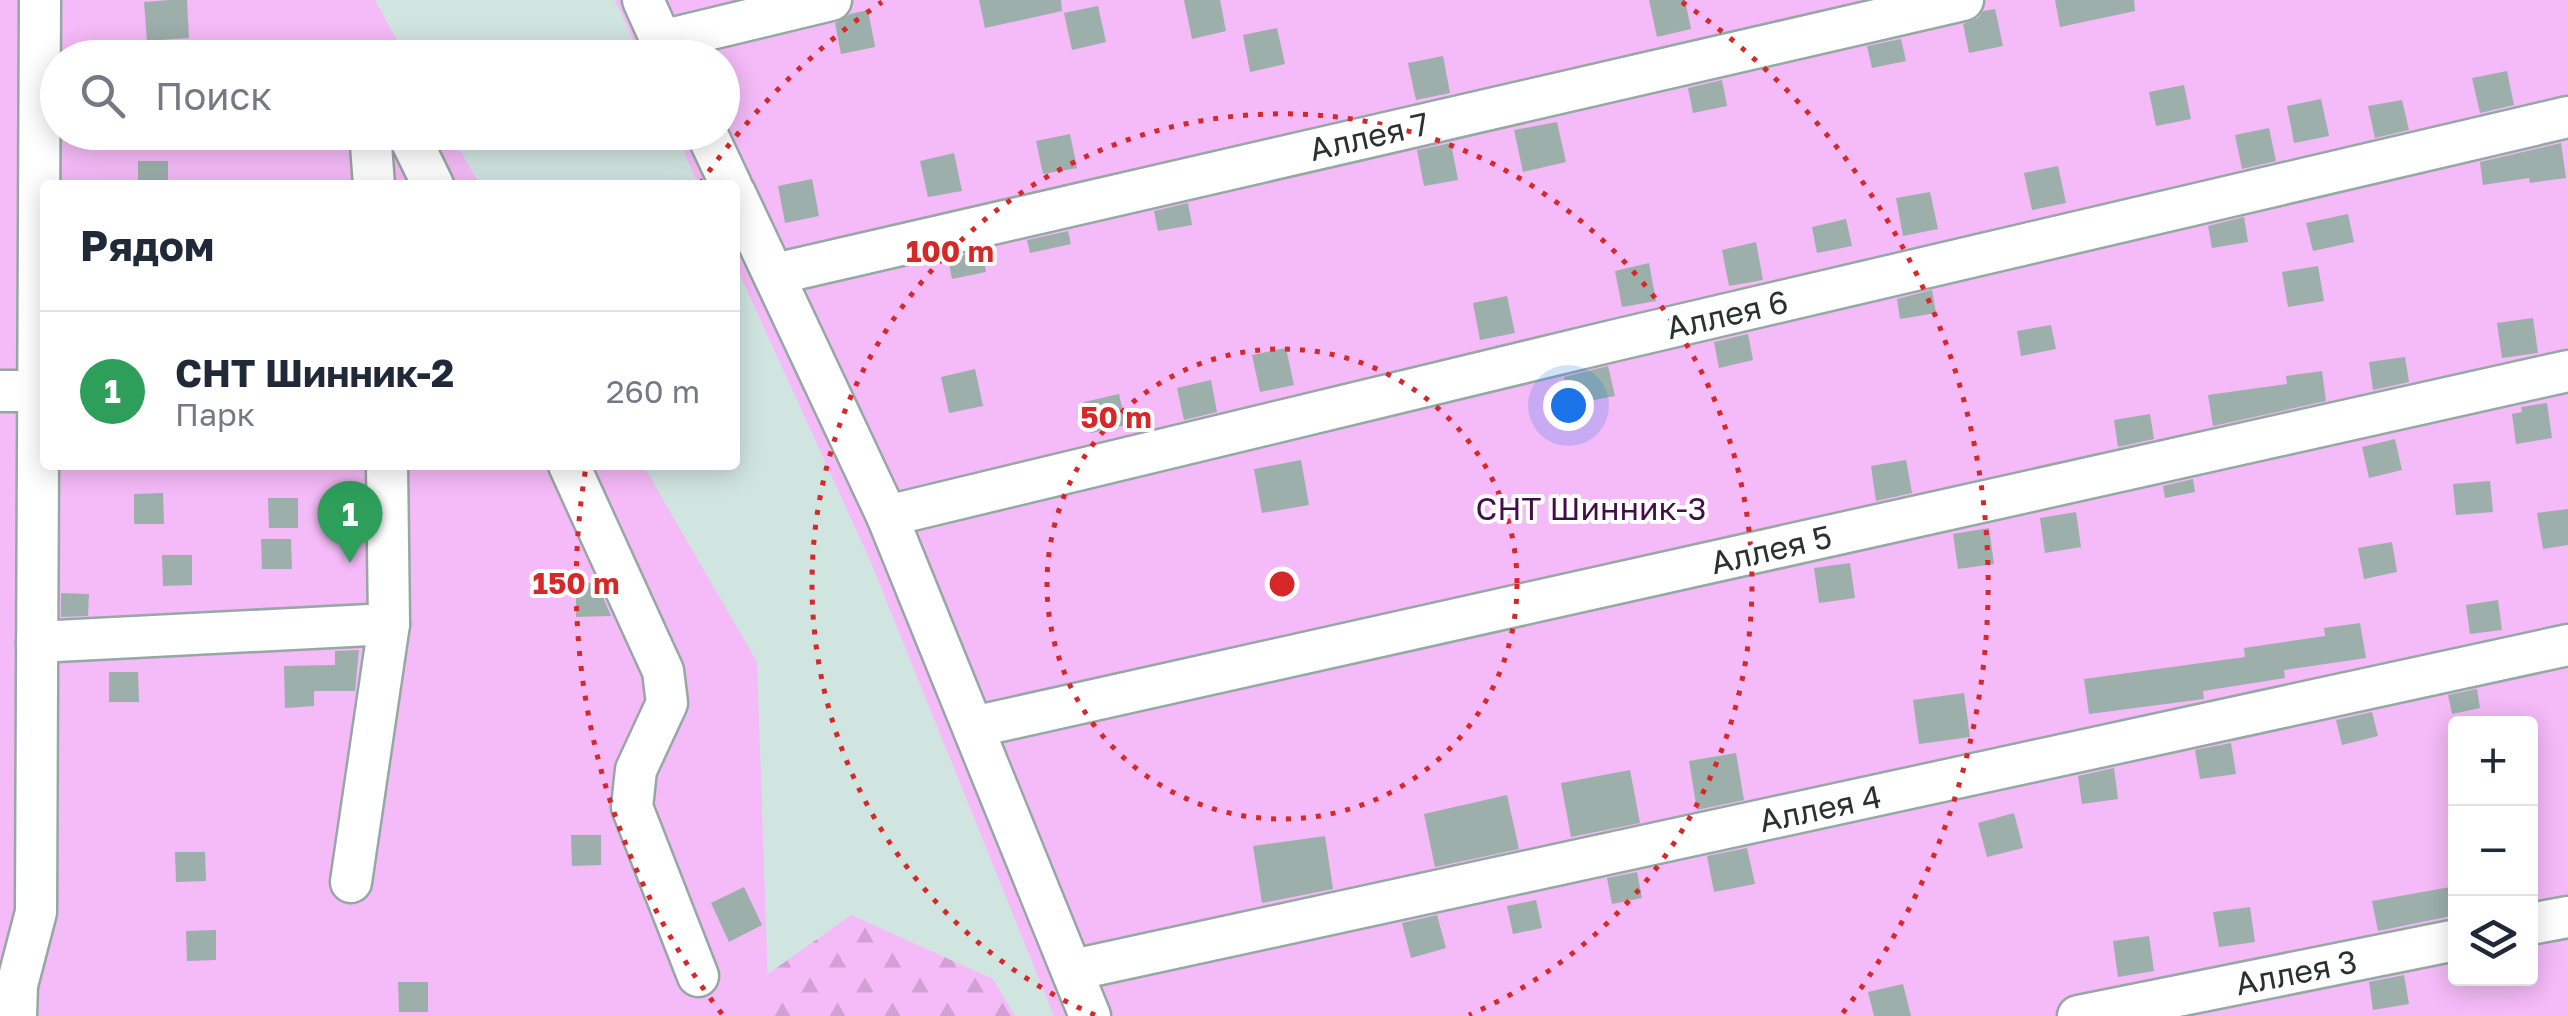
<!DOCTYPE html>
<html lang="ru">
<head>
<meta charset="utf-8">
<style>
	:root { --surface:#fff; --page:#f2f2f3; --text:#1f2937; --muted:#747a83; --line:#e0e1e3; --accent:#a948b0 }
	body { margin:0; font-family:"Golos Text",sans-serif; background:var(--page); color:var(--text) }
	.controls { position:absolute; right:30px; bottom:30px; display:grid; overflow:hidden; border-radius:10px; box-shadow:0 5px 25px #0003 }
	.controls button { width:90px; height:90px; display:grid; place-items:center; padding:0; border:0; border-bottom:2px solid var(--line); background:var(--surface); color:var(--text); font:50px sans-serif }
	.you { position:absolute; left:1568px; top:405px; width:35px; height:35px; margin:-25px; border:8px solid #fff; border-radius:50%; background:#1a73e8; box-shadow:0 0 0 15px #1a73e833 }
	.badge { display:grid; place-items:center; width:65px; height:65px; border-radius:50%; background:var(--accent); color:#fff; font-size:32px; font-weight:700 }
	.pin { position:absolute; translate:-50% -82px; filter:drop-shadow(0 2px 5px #0008) }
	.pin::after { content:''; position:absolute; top:52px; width:35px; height:30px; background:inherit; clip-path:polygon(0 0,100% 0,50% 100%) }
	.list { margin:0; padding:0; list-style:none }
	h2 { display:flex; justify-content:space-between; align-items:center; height:130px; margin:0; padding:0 40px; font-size:42px }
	h2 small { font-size:32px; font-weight:400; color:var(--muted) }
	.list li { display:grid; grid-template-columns:65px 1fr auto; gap:30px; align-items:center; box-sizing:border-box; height:160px; padding:0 40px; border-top:2px solid var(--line) }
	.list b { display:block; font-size:38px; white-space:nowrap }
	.list p { margin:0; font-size:32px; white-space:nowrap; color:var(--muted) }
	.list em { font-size:32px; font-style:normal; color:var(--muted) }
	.icon { flex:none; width:55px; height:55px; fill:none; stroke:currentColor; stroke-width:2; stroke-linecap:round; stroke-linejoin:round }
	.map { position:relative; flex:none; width:2568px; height:1016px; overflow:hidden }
	.search { position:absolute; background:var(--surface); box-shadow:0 5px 25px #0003; left:40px; top:40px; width:700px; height:110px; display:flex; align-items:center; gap:25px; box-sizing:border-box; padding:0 35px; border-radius:55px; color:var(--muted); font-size:38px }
	.panel { position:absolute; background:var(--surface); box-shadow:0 5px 25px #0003; left:40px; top:180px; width:700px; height:290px; border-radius:10px }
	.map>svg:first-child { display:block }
	.forest { fill:url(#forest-firs) }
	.green { fill:#f5baf8; fill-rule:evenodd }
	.building { fill:#9cafaa }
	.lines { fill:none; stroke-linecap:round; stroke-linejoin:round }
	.minor-casing { stroke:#95a8a3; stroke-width:45 }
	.minor { stroke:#fff; stroke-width:40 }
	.ring { fill:none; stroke:#d62828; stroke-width:5; stroke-dasharray:5 10 }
	.labels { text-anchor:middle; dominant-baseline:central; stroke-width:8; stroke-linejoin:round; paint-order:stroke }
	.street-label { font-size:32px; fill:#2a3230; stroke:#fff }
	.park-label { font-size:32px; fill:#430d48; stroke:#fff }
	.centre { fill:#d62828; stroke:#fff; stroke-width:5 }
	.ring-label { font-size:30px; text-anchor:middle; font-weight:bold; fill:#d62828; stroke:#fff; stroke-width:8; stroke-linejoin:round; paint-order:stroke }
</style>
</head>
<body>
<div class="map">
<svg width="2568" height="1016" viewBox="0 0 2568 1016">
	<defs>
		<pattern id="forest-firs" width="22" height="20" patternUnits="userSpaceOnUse" patternTransform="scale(2.5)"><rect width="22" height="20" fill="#f5baf8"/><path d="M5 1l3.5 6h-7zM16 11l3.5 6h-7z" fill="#d2a0d5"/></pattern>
	</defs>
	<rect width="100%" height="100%" fill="#d1e5e0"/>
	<polygon class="forest" points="851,915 993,979 1015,1016 709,1016"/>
	<g class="green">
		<polygon points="0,0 375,0 406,57 58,58 58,132 450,133 480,185 45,185 45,465 643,465 757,662 769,1016 0,1016"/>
		<path d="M615,0h1953v1016h-1514l-184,-456 -135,-296v-79h-36l-24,-52 47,-1v-74l-81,-1zM2456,724h74v254h-74z"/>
	</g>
	<g class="building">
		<polygon points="170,0 187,0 189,38 147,41 144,2"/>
		<polygon points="979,0 1061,0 1062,11 985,28"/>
		<polygon points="1184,0 1220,0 1226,31 1192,39"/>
		<polygon points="1649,0 1685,0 1691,29 1657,37"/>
		<polygon points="2055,0 2134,0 2135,11 2060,27"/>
		<polygon points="1098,6 1106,42 1072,50 1064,13"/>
		<polygon points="1995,9 2003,46 1969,53 1963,24 1978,18 1983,11"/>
		<polygon points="868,10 875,47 841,54 835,23 850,14"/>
		<polygon points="1277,28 1285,64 1250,72 1243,35"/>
		<polygon points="1901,39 1906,61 1872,68 1867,46"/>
		<polygon points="1443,56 1450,93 1416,100 1408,63"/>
		<polygon points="2507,71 2514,105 2480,113 2472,78"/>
		<polygon points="1722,80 1727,106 1693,113 1688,88"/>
		<polygon points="2184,85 2191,119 2156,126 2149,92"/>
		<polygon points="2321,99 2329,136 2294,143 2287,106"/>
		<polygon points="2402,100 2409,130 2375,138 2368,106"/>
		<polygon points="1557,122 1566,162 1523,172 1514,130"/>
		<polygon points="2269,128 2276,161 2242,169 2235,135"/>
		<polygon points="1070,134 1077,168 1043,174 1036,141"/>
		<polygon points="1451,143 1458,180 1424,186 1417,150"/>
		<polygon points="2561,143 2566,178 2530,183 2529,178 2483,185 2480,162"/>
		<polygon points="954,153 962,191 928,197 920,161"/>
		<rect x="138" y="161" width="30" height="24"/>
		<polygon points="2058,166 2066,203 2032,210 2024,173"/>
		<polygon points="812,179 819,216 785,223 778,186"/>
		<polygon points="1930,192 1938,229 1903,236 1896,198"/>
		<polygon points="1188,203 1192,225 1158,231 1154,211"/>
		<polygon points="2348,214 2354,242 2313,251 2306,223"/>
		<polygon points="2244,217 2248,242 2212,248 2208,226"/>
		<polygon points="1846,219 1852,246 1817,253 1812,227"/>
		<polygon points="1068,231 1071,244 1030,253 1027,240"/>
		<polygon points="1756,242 1763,280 1729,286 1722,250"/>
		<polygon points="982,251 986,272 952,279 948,258"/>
		<polygon points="1649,263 1656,301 1622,307 1615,271"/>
		<polygon points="2318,266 2324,301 2288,307 2282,272"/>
		<polygon points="1932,290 1936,313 1900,319 1897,299"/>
		<polygon points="1507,296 1515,333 1480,340 1473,303"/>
		<polygon points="2533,318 2538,353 2502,358 2497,323"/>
		<polygon points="2051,325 2056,349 2021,356 2017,331"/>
		<polygon points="1748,334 1753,360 1719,368 1714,342"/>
		<polygon points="1286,348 1294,385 1260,392 1252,355"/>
		<polygon points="2405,357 2409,382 2373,390 2369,362"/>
		<polygon points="1608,366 1615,396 1569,405 1564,377"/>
		<polygon points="975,369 983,406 949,413 941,377"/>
		<polygon points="2322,371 2326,401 2213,426 2208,395 2287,384 2286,376"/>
		<polygon points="1211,380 1217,412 1184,420 1177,388"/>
		<polygon points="1119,394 1126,425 1091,433 1084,402"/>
		<polygon points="2547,403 2552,438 2516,444 2512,414 2522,412 2521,407"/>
		<polygon points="2150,414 2154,439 2118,447 2114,420"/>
		<polygon points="2395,439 2402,470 2369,478 2362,447"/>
		<polygon points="1301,460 1309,505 1262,513 1254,469"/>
		<polygon points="1906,460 1912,493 1876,501 1871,466"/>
		<polygon points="2193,479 2195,492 2165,498 2163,486"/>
		<polygon points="2490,481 2493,512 2456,515 2453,484"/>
		<polygon points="163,493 164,524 134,524 134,494"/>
		<polygon points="268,498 298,498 298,528 269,528"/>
		<polygon points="2568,509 2568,545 2543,549 2537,513"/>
		<polygon points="2076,512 2081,547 2045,553 2040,518"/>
		<polygon points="1989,528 1994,564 1958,569 1953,534"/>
		<polygon points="261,539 291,539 292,569 262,569"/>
		<polygon points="2392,542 2397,572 2364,579 2358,548"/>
		<polygon points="162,555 192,555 192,585 163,586"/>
		<polygon points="1850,563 1855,598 1819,603 1814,568"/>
		<polygon points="576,583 597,583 611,616 576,617"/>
		<polygon points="61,593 89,594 88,616 61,617"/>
		<polygon points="2498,600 2502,630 2470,634 2466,605"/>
		<polygon points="2360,623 2366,658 2284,670 2285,678 2203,691 2204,699 2089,714 2084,679 2245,657 2244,648 2325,636 2324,628"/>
		<polygon points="359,650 355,691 314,691 314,706 285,708 284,666 335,665 335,651"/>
		<polygon points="109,672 138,672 139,702 109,702"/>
		<polygon points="2477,689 2480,708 2452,714 2448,695"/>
		<polygon points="1964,693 1970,737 1919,744 1913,700"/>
		<polygon points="2372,712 2378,736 2342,745 2336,720"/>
		<polygon points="2231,743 2236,774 2200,779 2195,750"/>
		<polygon points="1736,753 1744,800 1697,810 1689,761"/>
		<polygon points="2114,768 2118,799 2082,804 2078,776"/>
		<polygon points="1630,770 1640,823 1571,837 1561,783"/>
		<polygon points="1507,795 1519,849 1435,867 1424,814"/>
		<polygon points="2014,813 2023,848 1987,857 1978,823"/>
		<polygon points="571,835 601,835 601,865 572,866"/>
		<polygon points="1325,836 1333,889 1262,903 1253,846"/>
		<polygon points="1747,848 1755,884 1714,892 1707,856"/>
		<polygon points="175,852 205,852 206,881 176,882"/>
		<polygon points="1637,872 1642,898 1612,904 1607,878"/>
		<polygon points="2456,886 2456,915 2378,931 2372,901"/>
		<polygon points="744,887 762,925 729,942 711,903"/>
		<polygon points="1536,900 1542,928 1513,934 1507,906"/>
		<polygon points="2250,907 2255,942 2219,947 2213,912"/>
		<polygon points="1437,915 1446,948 1411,958 1402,923"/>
		<polygon points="216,930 216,960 187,961 186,931"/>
		<polygon points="2149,936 2154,971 2118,977 2113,941"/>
		<polygon points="2404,975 2409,1004 2373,1010 2369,982"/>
		<polygon points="398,982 428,982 428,1012 399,1012"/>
		<polygon points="1903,984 1911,1016 1874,1016 1868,992"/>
	</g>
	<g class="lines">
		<g class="minor-casing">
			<g id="minor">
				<polyline points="643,0 669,58"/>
				<polyline points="661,41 831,0"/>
				<polyline points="370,132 374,185"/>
				<polyline points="407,132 433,185"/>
				<polyline points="706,132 731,185"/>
				<polyline points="735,193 887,516 1090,1016"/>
				<polyline points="775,274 1963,0"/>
				<polyline points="0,391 45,391"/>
				<polyline points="569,465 663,671 667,703 636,770 632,807 698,976"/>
				<polyline points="887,516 1612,341 2568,117"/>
				<polyline points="37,642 389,624"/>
				<polyline points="973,727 2568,371"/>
				<polyline points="351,882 389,624 387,465"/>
				<polyline points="2530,924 2568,917"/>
				<polyline points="1073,970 2568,645"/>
				<polyline points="16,1016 17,985 36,912 40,0"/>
				<polyline points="2078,1016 2456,940"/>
			</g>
		</g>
		<use href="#minor" class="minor"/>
	</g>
	<g class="ring">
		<circle cx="1282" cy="584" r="235"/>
		<path d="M1095 1015A470 470 0 1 1 1469 1015"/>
		<path d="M722 1014A706 706 0 0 1 586 467M700 184A706 706 0 0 1 882 2M1682 2A706 706 0 0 1 1842 1014"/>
	</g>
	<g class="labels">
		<g class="street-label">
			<text transform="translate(1369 136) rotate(-13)">Аллея 7</text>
			<text transform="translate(1727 314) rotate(-13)">Аллея 6</text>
			<text transform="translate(1771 549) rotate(-13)">Аллея 5</text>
			<text transform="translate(1820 808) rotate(-12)">Аллея 4</text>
			<text transform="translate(2296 972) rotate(-11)">Аллея 3</text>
		</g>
		<g class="park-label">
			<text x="1591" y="508">СНТ Шинник-3</text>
		</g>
	</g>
	<circle cx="1282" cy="584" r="15" class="centre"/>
	<g class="ring-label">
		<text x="950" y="262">100 m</text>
		<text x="1116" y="428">50 m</text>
		<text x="576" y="594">150 m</text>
	</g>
</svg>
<div class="controls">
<button>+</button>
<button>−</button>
<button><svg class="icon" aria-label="layers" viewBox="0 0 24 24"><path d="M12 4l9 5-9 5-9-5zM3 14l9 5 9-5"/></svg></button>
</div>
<div class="you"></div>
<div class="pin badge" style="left:350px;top:563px;background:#2e9e5b">1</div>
<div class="search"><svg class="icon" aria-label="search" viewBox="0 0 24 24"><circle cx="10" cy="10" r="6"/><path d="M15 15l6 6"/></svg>Поиск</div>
<section class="panel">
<h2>Рядом<small></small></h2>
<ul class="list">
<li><span class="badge" style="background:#2e9e5b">1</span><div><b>СНТ Шинник-2</b><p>Парк</p></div><em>260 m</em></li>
</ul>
</section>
</div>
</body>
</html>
